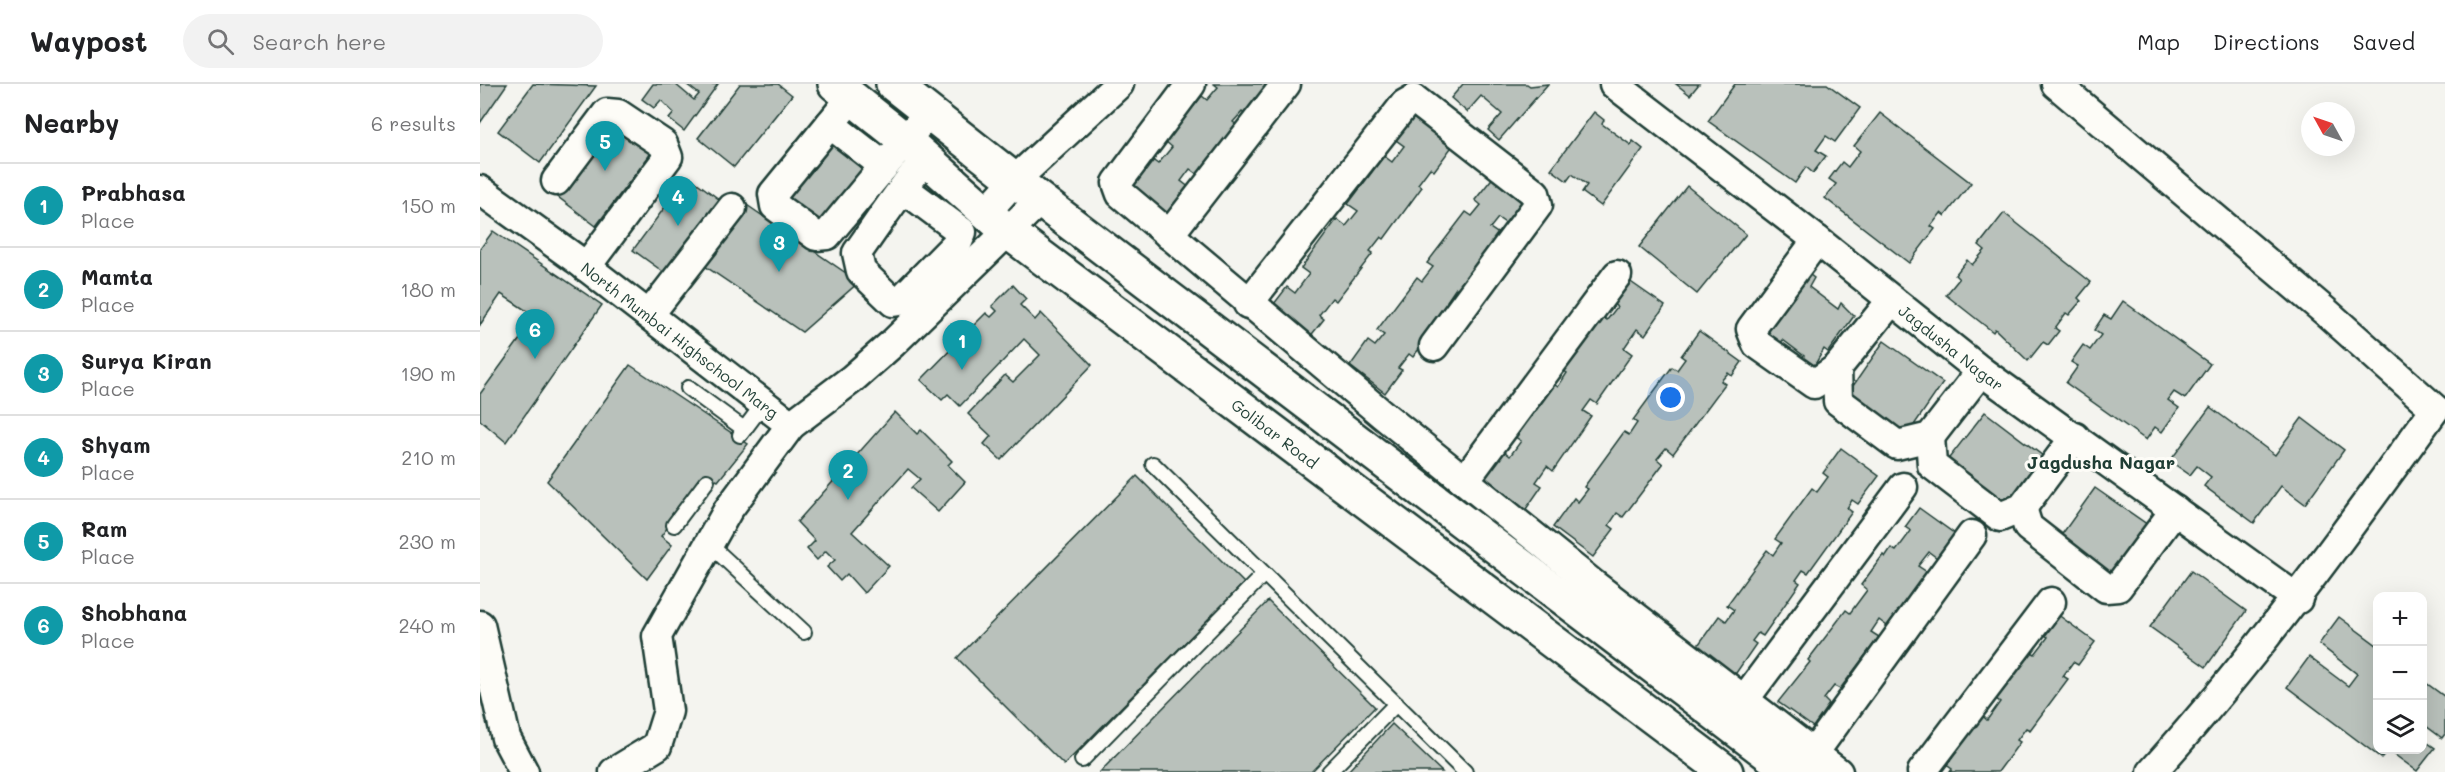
<!DOCTYPE html>
<html lang="en">
<head>
<meta charset="utf-8">
<style>
	:root { --surface:#fff; --page:#f2f2f2; --text:#202124; --muted:#757577; --line:#e0e0e0; --accent:#0f766e }
	body { margin:0; font-family:Mali,sans-serif; background:var(--page); color:var(--text) }
	.controls { position:absolute; right:18px; bottom:18px; display:grid; overflow:hidden; border-radius:12px; box-shadow:0 6px 24px #0002 }
	.controls button { width:54px; height:54px; display:grid; place-items:center; padding:0; border:0; border-bottom:2px solid var(--line); background:var(--surface); color:var(--text); font:30px sans-serif }
	.compass { position:absolute; left:1821px; top:18px; width:54px; height:54px; border-radius:50%; background:var(--surface); box-shadow:0 6px 24px #0002; rotate:310deg }
	.you { position:absolute; left:1191px; top:314px; width:21px; height:21px; margin:-15px; border:4px solid #fff; border-radius:50%; background:#1a73e8; box-shadow:0 0 0 9px #1a73e833 }
	.badge { display:grid; place-items:center; width:39px; height:39px; border-radius:50%; background:var(--accent); color:#fff; font-size:20px; font-weight:700 }
	.pin { position:absolute; translate:-50% -50px; filter:drop-shadow(0 2px 3px #0008) }
	.pin::after { content:''; position:absolute; top:32px; width:21px; height:18px; background:inherit; clip-path:polygon(0 0,100% 0,50% 100%) }
	.list { margin:0; padding:0; list-style:none }
	h2 { display:flex; justify-content:space-between; align-items:center; height:78px; margin:0; padding:0 24px; font-size:26px }
	h2 small { font-size:20px; font-weight:400; color:var(--muted) }
	.list li { display:grid; grid-template-columns:39px 1fr auto; gap:18px; align-items:center; box-sizing:border-box; height:84px; padding:0 24px; border-top:2px solid var(--line) }
	.list b { display:block; font-size:22px; white-space:nowrap }
	.list p { margin:0; font-size:20px; white-space:nowrap; color:var(--muted) }
	.list em { font-size:20px; font-style:normal; color:var(--muted) }
	.icon { flex:none; width:33px; height:33px; fill:none; stroke:currentColor; stroke-width:2; stroke-linecap:round; stroke-linejoin:round }
	.map { position:relative; flex:none; width:1965px; height:688px; overflow:hidden }
	header { display:flex; align-items:center; gap:36px; box-sizing:border-box; height:84px; padding:0 30px; background:var(--surface); border-bottom:2px solid var(--line) }
	header strong { font-size:28px }
	nav { display:flex; gap:33px; margin-inline-start:auto; font-size:21px }
	.search { width:420px; height:54px; background:var(--page); display:flex; align-items:center; gap:15px; box-sizing:border-box; padding:0 21px; border-radius:33px; color:var(--muted); font-size:22px }
	main { display:flex }
	aside { flex:1; background:var(--surface) }
	.map>svg:first-child { display:block }
	.building { fill:#b9c1bb; stroke:#1f3d34; stroke-width:1.5 }
	.lines { fill:none; stroke-linecap:round; stroke-linejoin:round }
	.service-casing { stroke:#1f3d34; stroke-width:18 }
	.minor-casing { stroke:#1f3d34; stroke-width:33 }
	.tertiary-casing { stroke:#1f3d34; stroke-width:38 }
	.service { stroke:#fdfcf7; stroke-width:14 }
	.minor { stroke:#fdfcf7; stroke-width:28 }
	.tertiary { stroke:#fdfcf7; stroke-width:33 }
	.labels { text-anchor:middle; dominant-baseline:central; stroke-width:6; stroke-linejoin:round; paint-order:stroke }
	.street-label { font-size:16px; fill:#1f3d34; stroke:#fdfcf7 }
	.neighbourhood-label { font-size:18px; font-weight:bold; fill:#1f3d34; stroke:#fdfcf7 }
</style>
</head>
<body>
<header>
<strong>Waypost</strong>
<div class="search"><svg class="icon" aria-label="search" viewBox="0 0 24 24"><circle cx="10" cy="10" r="6"/><path d="M15 15l6 6"/></svg>Search here</div>
<nav><a>Map</a><a>Directions</a><a>Saved</a></nav>
</header>
<main>
<aside>
<h2>Nearby<small>6 results</small></h2>
<ul class="list">
<li><span class="badge" style="background:#0f9aa8">1</span><div><b>Prabhasa</b><p>Place</p></div><em>150 m</em></li>
<li><span class="badge" style="background:#0f9aa8">2</span><div><b>Mamta</b><p>Place</p></div><em>180 m</em></li>
<li><span class="badge" style="background:#0f9aa8">3</span><div><b>Surya Kiran</b><p>Place</p></div><em>190 m</em></li>
<li><span class="badge" style="background:#0f9aa8">4</span><div><b>Shyam</b><p>Place</p></div><em>210 m</em></li>
<li><span class="badge" style="background:#0f9aa8">5</span><div><b>Ram</b><p>Place</p></div><em>230 m</em></li>
<li><span class="badge" style="background:#0f9aa8">6</span><div><b>Shobhana</b><p>Place</p></div><em>240 m</em></li>
</ul>
</aside>
<div class="map">
<svg width="1965" height="688" viewBox="0 0 1965 688">
	<rect width="100%" height="100%" fill="#f4f4ef"/>
	<filter id="ink" filterUnits="userSpaceOnUse"><feTurbulence type="fractalNoise" baseFrequency=".0167" numOctaves="2"/><feDisplacementMap in="SourceGraphic" scale="12" xChannelSelector="R" yChannelSelector="G"/><feConvolveMatrix kernelMatrix="1 2 1 2 8 2 1 2 1" color-interpolation-filters="sRGB"/></filter>
	<g filter="url(#ink)">
		<g class="building">
			<polygon points="0,0 27,0 0,39"/>
			<polygon points="53,0 116,2 60,79 18,47"/>
			<polygon points="173,0 195,0 214,16 219,10 206,0 238,0 204,47 189,35 194,29 181,16 174,24 162,15"/>
			<polygon points="260,0 298,0 312,11 254,83 218,54"/>
			<polygon points="734,0 793,0 767,32 762,28 753,38 759,43 717,90 710,85 701,97 710,104 687,132 649,102 671,75 678,80 692,63 685,57 722,12 727,16 738,3"/>
			<polygon points="983,0 1047,0 1050,2 1068,0 1019,56 1008,46 1022,30 1001,12 987,28 971,14"/>
			<polygon points="1196,0 1219,0 1210,11"/>
			<polygon points="1255,0 1347,0 1380,24 1355,58 1346,52 1336,66 1346,72 1333,89 1326,83 1315,99 1228,37"/>
			<polygon points="1114,28 1124,36 1122,40 1151,61 1153,57 1163,65 1121,122 1102,108 1107,101 1092,90 1087,97 1071,85"/>
			<polygon points="1400,29 1491,99 1465,132 1461,129 1451,142 1455,145 1429,179 1345,114 1356,100 1349,95 1362,78 1368,83 1380,67 1374,62"/>
			<polygon points="935,31 974,60 954,87 950,84 938,100 942,103 904,155 901,153 890,167 893,169 856,217 852,214 839,231 844,235 829,254 790,225 807,203 815,209 829,190 821,184 857,135 866,142 878,127 868,120 904,72 912,78 924,62 916,56"/>
			<polygon points="130,36 175,64 116,142 74,110"/>
			<polygon points="355,53 394,81 342,146 304,115"/>
			<polygon points="208,92 244,119 189,192 153,166"/>
			<polygon points="1014,92 1049,119 1031,143 1018,134 1010,144 1023,153 981,209 976,204 967,217 972,221 933,273 929,270 918,284 922,286 905,309 870,282 888,257 895,262 904,251 897,246 937,193 942,197 953,183 947,179 986,128 992,132 1001,121 995,116"/>
			<polygon points="1207,102 1266,150 1217,210 1159,163"/>
			<polygon points="264,119 379,198 322,248 219,178"/>
			<polygon points="1524,129 1611,198 1598,214 1601,217 1589,231 1586,229 1575,244 1579,247 1568,261 1563,258 1548,277 1515,245 1513,248 1466,211 1479,195 1475,191 1487,176 1492,181 1505,166 1499,161"/>
			<polygon points="13,147 122,221 26,358 0,336 0,310 56,233 21,210 0,241 0,165"/>
			<polygon points="1326,188 1334,194 1329,203 1358,225 1361,219 1374,232 1348,268 1344,265 1330,289 1318,280 1324,272 1303,256 1296,265 1279,253"/>
			<polygon points="1145,194 1185,222 1165,251 1157,245 1144,264 1152,270 1117,320 1111,316 1103,327 1111,332 1073,387 1067,382 1056,398 1062,402 1044,428 1002,399 1024,367 1030,372 1041,357 1034,352 1072,299 1078,303 1087,289 1081,285 1119,231 1127,236 1137,223 1129,217"/>
			<polygon points="533,201 546,215 540,221 555,236 561,229 612,281 521,376 504,360 511,352 488,330 525,291 533,298 560,271 544,255 480,322 468,310 462,316 441,296 484,252 488,257 497,248 492,243 506,229 511,233 517,227 512,222"/>
			<polygon points="1643,217 1730,280 1705,315 1694,308 1688,316 1699,324 1682,348 1675,343 1666,356 1586,299 1598,282 1591,278 1603,261 1610,266 1621,251 1614,246 1624,231 1631,235"/>
			<polygon points="1219,247 1262,278 1252,292 1248,289 1241,297 1245,300 1193,370 1186,364 1177,375 1183,380 1143,433 1137,429 1129,441 1134,445 1113,473 1073,443 1094,414 1098,418 1108,405 1104,403 1144,348 1149,351 1157,339 1153,336 1192,283 1197,286 1205,275 1201,272"/>
			<polygon points="1404,257 1463,299 1423,357 1364,315"/>
			<polygon points="150,281 268,360 238,397 226,391 181,452 192,461 167,495 67,397"/>
			<polygon points="1730,323 1795,371 1822,334 1864,366 1825,420 1801,402 1774,439 1724,402 1731,393 1717,382 1710,391 1690,377"/>
			<polygon points="415,328 437,350 441,346 472,377 468,381 485,398 458,428 431,404 440,395 428,385 372,448 409,482 384,509 367,490 360,497 347,483 355,476 346,467 337,476 327,465 335,457 317,438"/>
			<polygon points="1505,328 1563,372 1521,428 1462,383"/>
			<polygon points="1361,364 1399,392 1378,420 1372,416 1367,424 1372,428 1328,489 1323,486 1316,496 1320,499 1283,552 1278,549 1272,557 1276,560 1254,592 1216,564 1239,532 1246,537 1254,526 1247,521 1287,466 1293,471 1301,459 1295,455 1332,404 1337,408 1348,393 1343,389"/>
			<polygon points="657,392 764,499 584,681 477,574"/>
			<polygon points="1615,404 1671,443 1630,500 1575,460"/>
			<polygon points="1439,424 1475,450 1457,474 1449,468 1438,482 1447,488 1407,542 1399,536 1391,548 1399,553 1360,605 1354,602 1344,615 1349,620 1333,643 1298,618 1330,578 1328,576 1366,526 1370,529 1387,506 1381,501 1403,471 1405,473 1411,464 1416,467 1431,447 1425,443"/>
			<polygon points="1711,487 1766,527 1726,583 1670,543"/>
			<polygon points="788,517 895,623 831,688 620,688"/>
			<polygon points="1577,530 1615,558 1598,581 1593,578 1583,592 1588,595 1550,646 1546,644 1537,656 1540,658 1518,688 1470,688 1472,685 1465,680 1502,631 1507,636 1520,618 1515,614 1550,567 1555,570 1568,553 1563,550"/>
			<polygon points="1859,533 1898,562 1898,666 1942,666 1942,655 1955,664 1937,687 1908,666 1901,674 1807,603 1829,573 1868,602 1877,590 1839,560"/>
			<polygon points="1942,596 1965,613 1965,650 1962,654 1942,639"/>
			<polygon points="912,640 962,688 867,688"/>
		</g>
		<g class="lines">
			<g class="service-casing">
				<g id="service">
					<polyline points="208,304 264,345"/>
					<polyline points="260,351 284,319"/>
					<polyline points="673,380 985,688"/>
					<polyline points="194,441 227,397"/>
					<polyline points="229,460 324,548"/>
					<polyline points="602,676 784,490"/>
					<polyline points="849,688 916,620"/>
				</g>
			</g>
			<g class="minor-casing">
				<g id="minor">
					<polyline points="711,0 637,99 641,110 902,330 1113,500 1358,688"/>
					<path id="s1" d="M1134,0l203,156 164,131 317,228"/>
					<path d="M1576,0l270,228 109,97c-90,125 -180,249 -283,363"/>
					<polyline points="372,13 293,110 295,122 336,152 347,151 449,28"/>
					<polyline points="350,40 404,82"/>
					<polyline points="76,97 127,29 138,30 183,60 188,73 106,183"/>
					<path d="M423,104l59,44 -4,10 -58,59 -7,1 -32,-31 -4,-18c23,-32 44,-65 69,-94"/>
					<path id="s2" d="M0,106l96,69 215,166 61,-46 41,-36 147,-143"/>
					<polyline points="507,127 535,96 639,0"/>
					<polyline points="689,151 806,0"/>
					<polyline points="1337,156 1271,245 1277,260 1334,300 1357,284 1412,216"/>
					<polyline points="768,220 925,20 934,15 1055,109 1058,121 954,262"/>
					<polyline points="169,231 252,124"/>
					<polyline points="1357,284 1358,317 1417,361 1450,353 1501,287"/>
					<polyline points="1450,353 1452,381 1520,433 1542,424 1595,353"/>
					<polyline points="985,396 1137,191"/>
					<polyline points="1542,424 1548,443 1626,504 1638,503 1695,426"/>
					<polyline points="0,541 26,654 44,688"/>
					<polyline points="1264,616 1423,403"/>
					<polyline points="1323,684 1492,451"/>
					<polyline points="134,688 177,662 188,627 177,552 248,426 311,341"/>
					<polyline points="1442,688 1571,518"/>
				</g>
			</g>
			<g class="tertiary-casing">
				<g id="tertiary">
					<path id="s3" d="M355,0l70,56 102,91 719,541"/>
					<polyline points="413,0 560,116 1312,688"/>
				</g>
			</g>
			<use href="#service" class="service"/>
			<use href="#minor" class="minor"/>
			<use href="#tertiary" class="tertiary"/>
		</g>
	</g>
	<g class="labels">
		<g class="street-label">
			<text stroke="none"><textPath href="#s2" startOffset="250">North Mumbai Highschool Marg</textPath></text>
			<text stroke="none"><textPath href="#s1" startOffset="428">Jagdusha Nagar</textPath></text>
			<text stroke="none"><textPath href="#s3" startOffset="562">Golibar Road</textPath></text>
		</g>
		<g class="neighbourhood-label">
			<text x="1621" y="378">Jagdusha Nagar</text>
		</g>
	</g>
</svg>
<div class="controls">
<button>+</button>
<button>−</button>
<button><svg class="icon" aria-label="layers" viewBox="0 0 24 24"><path d="M12 4l9 5-9 5-9-5zM3 14l9 5 9-5"/></svg></button>
</div>
<svg class="compass" viewBox="-18 -18 36 36"><path d="M0-13l5 13h-10z" fill="#e53935"/><path d="M0 13l5-13h-10z" fill="#757577"/></svg>
<div class="you"></div>
<div class="pin badge" style="left:482px;top:286px;background:#0f9aa8">1</div>
<div class="pin badge" style="left:368px;top:416px;background:#0f9aa8">2</div>
<div class="pin badge" style="left:299px;top:188px;background:#0f9aa8">3</div>
<div class="pin badge" style="left:198px;top:142px;background:#0f9aa8">4</div>
<div class="pin badge" style="left:125px;top:87px;background:#0f9aa8">5</div>
<div class="pin badge" style="left:55px;top:275px;background:#0f9aa8">6</div>
</div>
</main>
</body>
</html>
